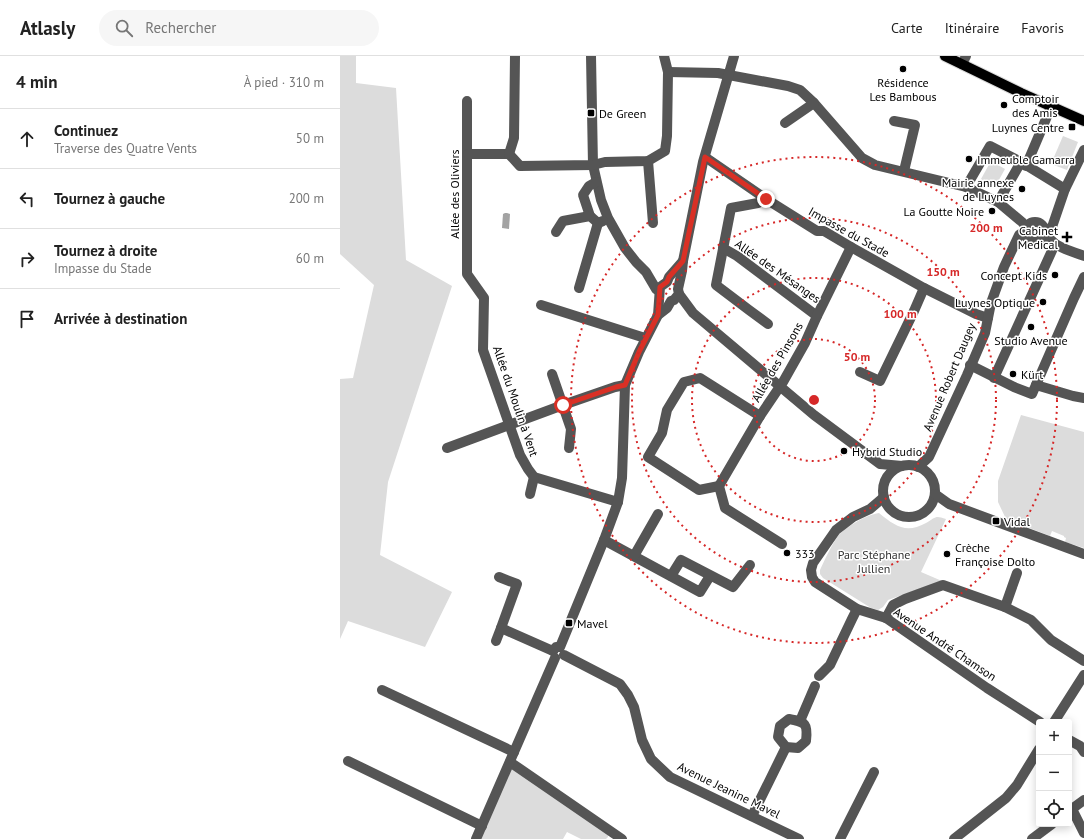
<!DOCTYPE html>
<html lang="fr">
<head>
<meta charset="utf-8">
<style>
	:root { --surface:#fff; --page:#f6f6f6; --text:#222; --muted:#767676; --line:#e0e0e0 }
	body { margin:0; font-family:"PT Sans",sans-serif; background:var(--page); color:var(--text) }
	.controls { position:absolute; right:12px; bottom:12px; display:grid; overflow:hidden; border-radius:4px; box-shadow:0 2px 10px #0003 }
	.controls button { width:36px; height:36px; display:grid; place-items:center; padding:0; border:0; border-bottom:1px solid var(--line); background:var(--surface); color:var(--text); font:20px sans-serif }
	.stop { position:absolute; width:12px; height:12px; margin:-9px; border:3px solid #d93025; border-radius:50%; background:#fff }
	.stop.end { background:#d93025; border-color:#fff; box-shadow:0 1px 4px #0008 }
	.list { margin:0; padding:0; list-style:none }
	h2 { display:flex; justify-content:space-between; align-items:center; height:52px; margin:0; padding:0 16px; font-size:17px }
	h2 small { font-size:13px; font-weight:400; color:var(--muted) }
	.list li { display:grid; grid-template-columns:26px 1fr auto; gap:12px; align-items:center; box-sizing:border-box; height:60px; padding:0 16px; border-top:1px solid var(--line) }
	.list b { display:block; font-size:15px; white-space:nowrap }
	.list p { margin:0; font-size:13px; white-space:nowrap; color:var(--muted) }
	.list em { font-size:13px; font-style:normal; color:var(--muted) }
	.icon { flex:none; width:22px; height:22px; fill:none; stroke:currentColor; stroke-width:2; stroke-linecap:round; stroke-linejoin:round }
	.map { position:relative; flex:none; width:744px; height:783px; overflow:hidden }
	header { display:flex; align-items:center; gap:24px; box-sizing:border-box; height:56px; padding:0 20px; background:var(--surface); border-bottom:1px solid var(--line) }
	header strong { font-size:19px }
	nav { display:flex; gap:22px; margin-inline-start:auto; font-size:14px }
	.search { width:280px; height:36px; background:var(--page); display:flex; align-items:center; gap:10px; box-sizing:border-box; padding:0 14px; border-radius:22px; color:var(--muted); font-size:15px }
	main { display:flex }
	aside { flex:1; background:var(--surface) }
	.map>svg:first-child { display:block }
	.green { fill:#dcdcdc }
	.water { fill:#a3a3a3 }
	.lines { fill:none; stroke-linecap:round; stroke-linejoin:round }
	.major-casing { stroke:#dbdbdb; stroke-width:12 }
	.minor { stroke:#555; stroke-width:10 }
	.major { stroke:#000; stroke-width:10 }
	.route { stroke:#d93025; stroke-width:5 }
	.ring { fill:none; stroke:#d62828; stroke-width:2; stroke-dasharray:2 4 }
	.poi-dot { fill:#000; stroke:#fff; stroke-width:1.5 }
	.labels { text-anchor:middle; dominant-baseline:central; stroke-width:3; stroke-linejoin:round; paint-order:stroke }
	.poi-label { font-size:12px; fill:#000; stroke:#fff; text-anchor:start }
	.street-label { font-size:12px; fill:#000; stroke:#fff }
	.park-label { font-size:12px; fill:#333; stroke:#fff }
	.centre { fill:#d62828; stroke:#fff; stroke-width:2 }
	.ring-label { font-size:12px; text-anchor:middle; font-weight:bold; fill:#d62828; stroke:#fff; stroke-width:3; stroke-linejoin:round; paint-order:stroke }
</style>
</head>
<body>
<header>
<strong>Atlasly</strong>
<div class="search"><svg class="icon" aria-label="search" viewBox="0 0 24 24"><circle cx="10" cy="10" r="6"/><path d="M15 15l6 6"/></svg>Rechercher</div>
<nav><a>Carte</a><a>Itinéraire</a><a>Favoris</a></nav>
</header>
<main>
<aside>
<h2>4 min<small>À pied · 310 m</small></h2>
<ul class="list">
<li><svg class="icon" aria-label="ahead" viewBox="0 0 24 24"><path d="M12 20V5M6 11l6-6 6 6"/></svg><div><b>Continuez</b><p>Traverse des Quatre Vents</p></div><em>50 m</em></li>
<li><svg class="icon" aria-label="left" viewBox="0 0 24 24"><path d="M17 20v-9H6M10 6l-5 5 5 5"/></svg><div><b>Tournez à gauche</b></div><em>200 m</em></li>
<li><svg class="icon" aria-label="right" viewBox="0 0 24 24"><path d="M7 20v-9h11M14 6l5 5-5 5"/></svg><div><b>Tournez à droite</b><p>Impasse du Stade</p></div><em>60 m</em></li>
<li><svg class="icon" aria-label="arrive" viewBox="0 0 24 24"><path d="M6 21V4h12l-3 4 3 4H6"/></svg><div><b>Arrivée à destination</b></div></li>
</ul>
</aside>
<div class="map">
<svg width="744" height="783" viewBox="0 0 744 783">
	<rect width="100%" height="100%" fill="#fff"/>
	<g class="green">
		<polygon points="0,0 16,0 16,27 56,32 66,204 112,230 48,426 40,499 112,536 85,591 8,565 0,583 0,323 13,322 34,229 0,198"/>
		<polygon points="723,80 738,86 727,114 711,108"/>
		<polygon points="651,105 665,113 655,131 641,123"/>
		<polygon points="681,359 744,376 744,492 725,486 726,482 724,481 724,480 712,475 710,480 666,463 658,446 658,425"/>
		<path d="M539,457c16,13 27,21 47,10 10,-6 9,-8 20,-4l-25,53 21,9 -54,19 -5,7 -5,3 -7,-2 -48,-30 -3,-4v-4c5,-11 11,-24 18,-34 9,-10 28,-21 41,-23z"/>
		<polygon points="171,713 173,713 268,777 268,781 266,783 241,783 227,776 223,783 139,783"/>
	</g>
	<polygon class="water" points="165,157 167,157 170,158 169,173 162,172 163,158"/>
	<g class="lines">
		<g class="major-casing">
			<polyline id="major" points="605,0 681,37 744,65"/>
		</g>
		<g class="minor">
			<polyline points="251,0 253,109 261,144 268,162 285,192 296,206 306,216 316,233 319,235"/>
			<polyline points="622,8 626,0"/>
			<polyline points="328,16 378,17 448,30 460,34 474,47 522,102 535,109 626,131 658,146 682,166 686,171"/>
			<polyline points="127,45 127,218 144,242 143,294 180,399 188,413 194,421 278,446"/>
			<polyline points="554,65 575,69 564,115"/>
			<polyline points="445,67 474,47"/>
			<polyline points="128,98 169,98"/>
			<polyline points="169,98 180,110 253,109 265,106 308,105 325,95 327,80 328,16 324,0"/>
			<polyline points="169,98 174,82 175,0"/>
			<polyline points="365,101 426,143 477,175 484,175 511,191 584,232 636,258 648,262"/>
			<polyline points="308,105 313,167"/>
			<polyline points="681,106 725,133"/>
			<polyline points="686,110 711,51"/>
			<polyline points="626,131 650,90 681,106 658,146"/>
			<polyline points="426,143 418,147 391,152 376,229 409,254 428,268"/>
			<polyline points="250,160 243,139 249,130 256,126"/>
			<circle cx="695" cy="176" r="10"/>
			<polyline points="705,175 712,171 725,133 744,94"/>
			<polyline points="216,176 223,165 250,160 258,167 263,165"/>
			<path d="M710,183c9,10 22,12 34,17"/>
			<polyline points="383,192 397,200 477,260"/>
			<polyline points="239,232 258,167"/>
			<polyline points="339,238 353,257 474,359 540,408 562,410"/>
			<polyline points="201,249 305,282"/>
			<polyline points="318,259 320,231 327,226 329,221 343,205"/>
			<polyline points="630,309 674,331 692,338 734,242 744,221"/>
			<polyline points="520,316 540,325 574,255 584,232"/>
			<polyline points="212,318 231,373 229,392"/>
			<polyline points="654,322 715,188"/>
			<polyline points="696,329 733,340 744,342"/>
			<polyline points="107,392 223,349 275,331 285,329"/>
			<circle cx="569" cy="435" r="26"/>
			<polyline points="578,411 589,401 627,319 645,277 651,247 664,211 679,179 685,175"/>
			<polyline points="379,430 420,360 443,326 465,287 477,260 511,191"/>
			<polyline points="379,430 359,434 308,401 322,377 327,354 344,326 360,322 420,360"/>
			<polyline points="379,430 385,452 442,488"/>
			<polyline points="190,438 194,421"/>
			<polyline points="595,438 609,448 744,498"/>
			<polyline points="544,441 530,453 513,461 496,474 473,507 471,514 472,521 475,526 517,553 546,562 647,632 700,666"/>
			<polyline points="264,484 360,536 370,520"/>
			<polyline points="294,500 318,458"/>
			<polyline points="331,520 341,504 393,531 410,509"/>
			<polyline points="159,521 177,528 161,572"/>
			<polyline points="665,551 677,517"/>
			<polyline points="546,562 553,549 565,543 603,529 665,551 691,564 711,584 744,605"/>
			<polyline points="156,585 161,572 213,595"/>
			<polyline points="213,595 216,591 220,591 264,484 278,446 282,422 285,329 299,296 318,259 327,252 331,245 334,244 339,238 338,233 342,215 343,205 363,106 394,0"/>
			<polyline points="224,599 280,628 288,639 294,651 302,684 311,703 330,721 459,783"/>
			<polyline points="479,620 490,609 512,563 517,553"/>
			<polyline points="42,634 174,696"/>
			<path d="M449,663c17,3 19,5 17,22l-8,7 -12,-1 -8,-10 2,-11z"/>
			<polyline points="460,665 475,630"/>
			<polyline points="714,666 744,619"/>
			<polyline points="729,684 740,690 744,696"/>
			<polyline points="8,705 142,770"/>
			<polyline points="170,706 282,783"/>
			<polyline points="732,753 744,777"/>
			<polyline points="729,755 744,744"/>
			<polyline points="412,760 446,691"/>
			<polyline points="136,783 215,602"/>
			<polyline points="500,783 534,716"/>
			<polyline points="614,783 666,742 677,729 699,693"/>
			<polyline points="692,783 712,768"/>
		</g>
		<use href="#major" class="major"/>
	</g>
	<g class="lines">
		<polyline class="route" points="223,349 276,331 285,329 299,296 318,259 320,231 327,226 329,221 343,205 365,101 426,143"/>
	</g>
	<g class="ring">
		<circle cx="474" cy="344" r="61"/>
		<circle cx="474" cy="344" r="122"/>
		<circle cx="474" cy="344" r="182"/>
		<circle cx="474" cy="344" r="243"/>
	</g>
	<g class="poi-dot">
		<circle cx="563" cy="13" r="4"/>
		<circle cx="664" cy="49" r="4"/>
		<rect x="247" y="53" width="8" height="8" rx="2"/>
		<rect x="728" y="67" width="8" height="8" rx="2"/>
		<circle cx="629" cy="103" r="4"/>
		<circle cx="682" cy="133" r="4"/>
		<circle cx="652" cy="155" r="4"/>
		<path d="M725 175h4v4h4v4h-4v4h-4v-4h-4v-4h4z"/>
		<circle cx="715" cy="219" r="4"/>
		<circle cx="703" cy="246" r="4"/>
		<circle cx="691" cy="271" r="4"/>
		<circle cx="673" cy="318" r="4"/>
		<circle cx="504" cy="395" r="4"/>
		<rect x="652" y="461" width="8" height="8" rx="2"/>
		<circle cx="447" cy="497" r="4"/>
		<circle cx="607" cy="498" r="4"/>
		<rect x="225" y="563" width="8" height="8" rx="2"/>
	</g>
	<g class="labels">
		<g class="poi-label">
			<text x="563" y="26" text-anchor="middle">Résidence<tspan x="563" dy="14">Les Bambous</tspan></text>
			<text x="672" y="42">Comptoir<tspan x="672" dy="14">des Amis</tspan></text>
			<text x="259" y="57">De Green</text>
			<text x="724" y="71" text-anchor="end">Luynes Centre</text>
			<text x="637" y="103">Immeuble Gamarra</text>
			<text x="674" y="126" text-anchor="end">Mairie annexe<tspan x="674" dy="14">de Luynes</tspan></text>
			<text x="644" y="155" text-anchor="end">La Goutte Noire</text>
			<text x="718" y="174" text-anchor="end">Cabinet<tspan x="718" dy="14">Medical</tspan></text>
			<text x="707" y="219" text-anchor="end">Concept Kids</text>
			<text x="695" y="246" text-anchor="end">Luynes Optique</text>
			<text x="691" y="284" text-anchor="middle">Studio Avenue</text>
			<text x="681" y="318">Kürt</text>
			<text x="512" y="395">Hybrid Studio</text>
			<text x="664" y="465">Vidal</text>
			<text x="615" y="491">Crèche<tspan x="615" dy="14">Françoise Dolto</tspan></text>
			<text x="455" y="497">333</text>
			<text x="237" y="567">Mavel</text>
		</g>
		<g class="street-label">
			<text transform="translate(114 138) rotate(-90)">Allée des Oliviers</text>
			<text transform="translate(509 176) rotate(29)">Impasse du Stade</text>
			<text transform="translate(438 215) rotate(35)">Allée des Mésanges</text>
			<text transform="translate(437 306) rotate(-60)">Allée des Pinsons</text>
			<text transform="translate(609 321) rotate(-67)">Avenue Robert Daugey</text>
			<text transform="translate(176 345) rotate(71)">Allée du Moulin à Vent</text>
			<text transform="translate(605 588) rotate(34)">Avenue André Chamson</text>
			<text transform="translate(389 734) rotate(26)">Avenue Jeanine Mavel</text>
		</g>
		<g class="park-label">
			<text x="534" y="498">Parc Stéphane<tspan x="534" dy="14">Jullien</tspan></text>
		</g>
	</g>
	<circle cx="474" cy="344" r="6" class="centre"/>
	<g class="ring-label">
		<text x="646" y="176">200 m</text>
		<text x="603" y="220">150 m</text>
		<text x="560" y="262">100 m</text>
		<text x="517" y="305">50 m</text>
	</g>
</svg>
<div class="controls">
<button>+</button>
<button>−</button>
<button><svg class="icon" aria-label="locate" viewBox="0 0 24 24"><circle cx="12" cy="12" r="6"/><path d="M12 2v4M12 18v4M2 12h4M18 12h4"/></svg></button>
</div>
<div class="stop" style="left:223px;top:349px"></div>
<div class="stop end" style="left:426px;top:143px"></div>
</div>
</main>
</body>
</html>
